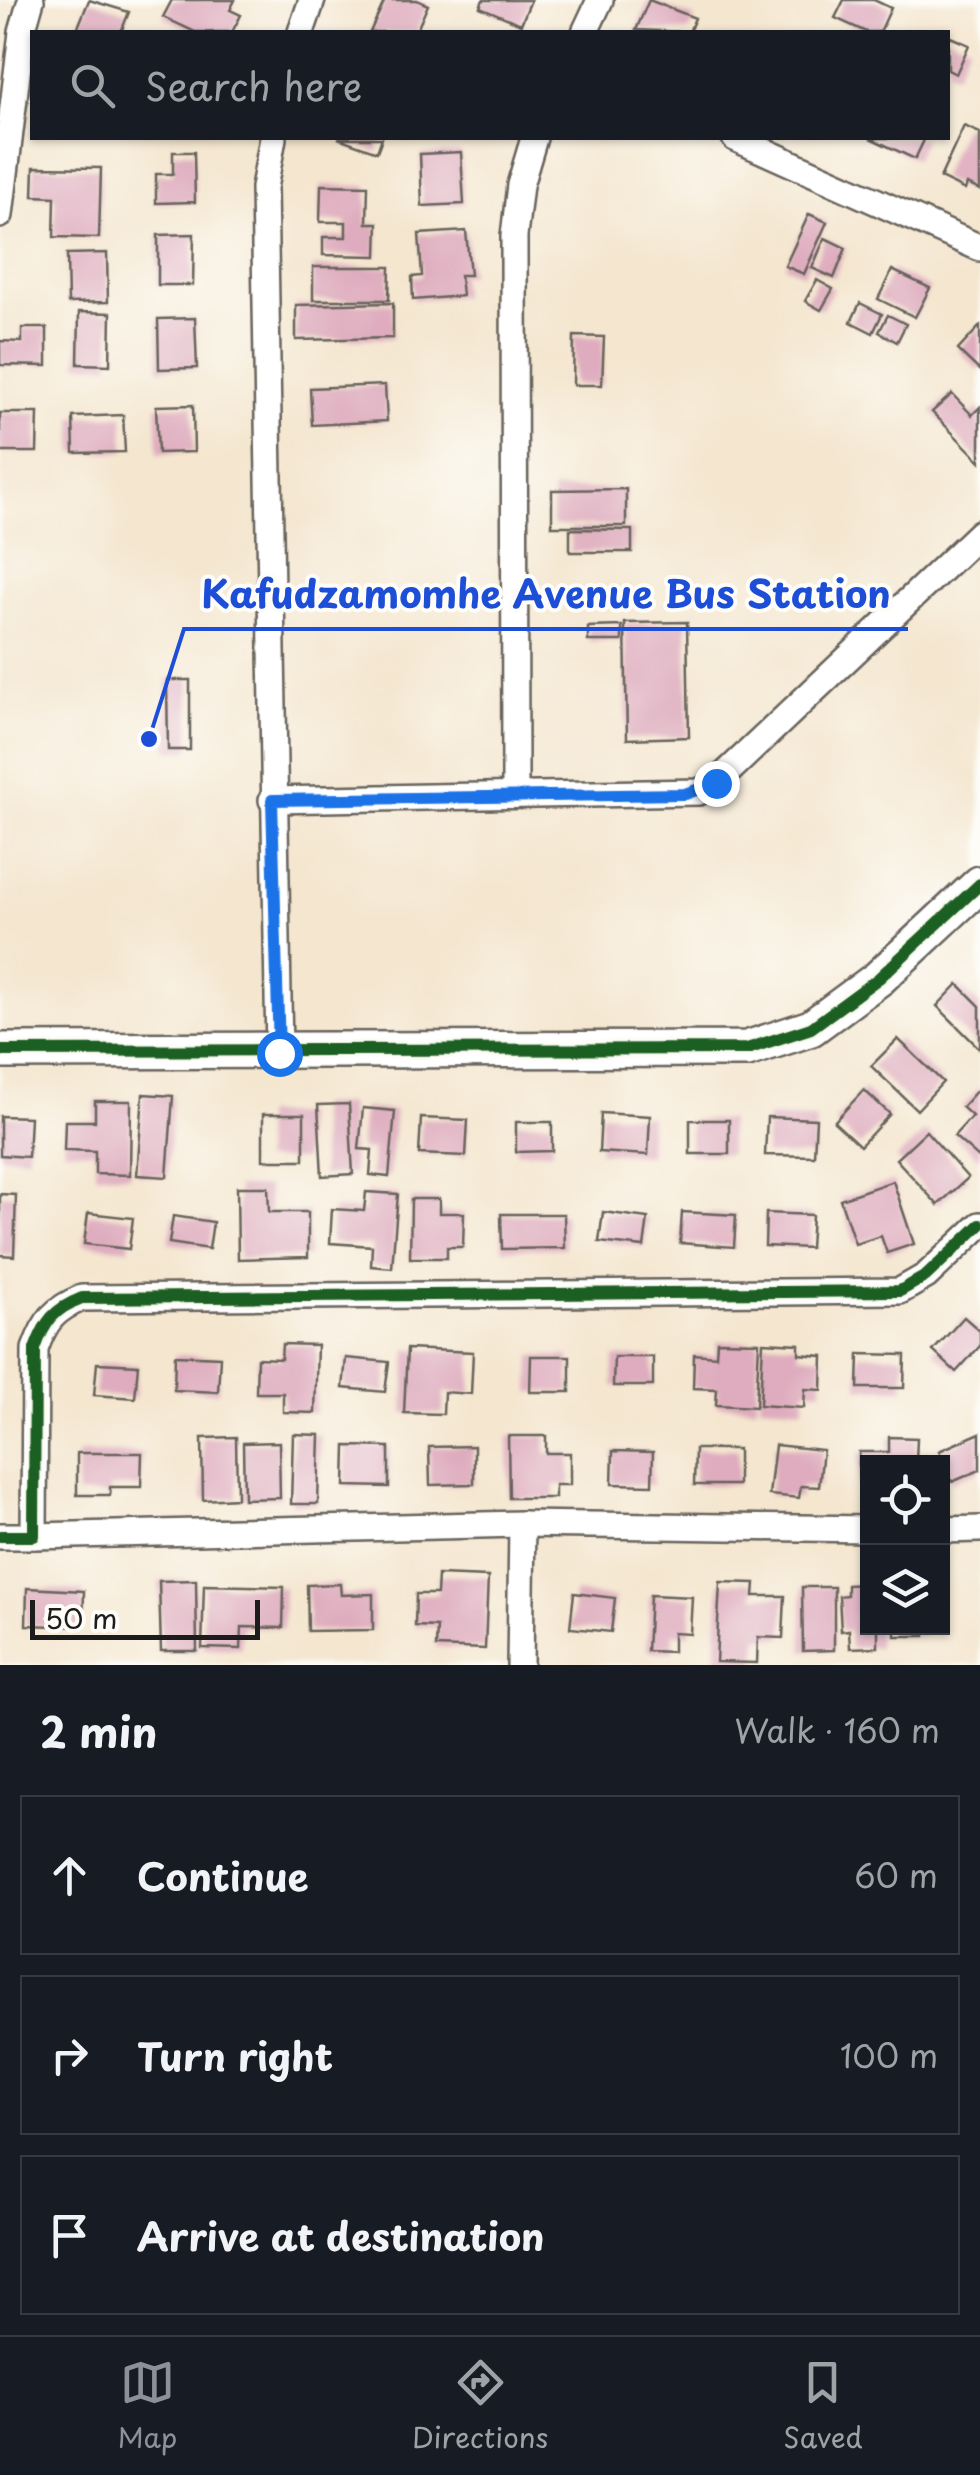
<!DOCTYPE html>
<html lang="en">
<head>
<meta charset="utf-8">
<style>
	:root { --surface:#171b24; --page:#20242c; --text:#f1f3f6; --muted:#9ea1a6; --line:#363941; --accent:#8c9099 }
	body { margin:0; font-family:"Playpen Sans",sans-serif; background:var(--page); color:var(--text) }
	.controls { position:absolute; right:30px; bottom:30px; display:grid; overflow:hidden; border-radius:0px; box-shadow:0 2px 8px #0004 }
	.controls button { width:90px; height:90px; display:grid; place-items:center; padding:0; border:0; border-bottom:2px solid var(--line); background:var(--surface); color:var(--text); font:50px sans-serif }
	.scale { position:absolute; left:30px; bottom:25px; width:230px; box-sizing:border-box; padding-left:10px; border:5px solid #1c1c1c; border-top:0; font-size:28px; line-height:35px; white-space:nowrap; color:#1c1c1c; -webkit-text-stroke:8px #fdfcf7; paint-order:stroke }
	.stop { position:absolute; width:30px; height:30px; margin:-22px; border:8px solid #1a73e8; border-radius:50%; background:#fff }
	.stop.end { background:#1a73e8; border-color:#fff; box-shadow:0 2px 10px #0008 }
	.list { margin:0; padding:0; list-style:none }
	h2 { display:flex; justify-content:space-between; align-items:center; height:130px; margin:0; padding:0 40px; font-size:42px }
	h2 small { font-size:32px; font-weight:400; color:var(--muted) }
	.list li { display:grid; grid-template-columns:65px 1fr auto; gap:30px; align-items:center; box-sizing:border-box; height:160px; margin:0 20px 20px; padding:0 20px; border:2px solid var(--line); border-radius:0px }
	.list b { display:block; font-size:38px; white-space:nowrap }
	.list em { font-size:32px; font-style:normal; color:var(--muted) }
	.icon { flex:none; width:55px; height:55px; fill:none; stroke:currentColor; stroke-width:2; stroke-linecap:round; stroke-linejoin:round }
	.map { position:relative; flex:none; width:980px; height:1665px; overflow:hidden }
	.search { position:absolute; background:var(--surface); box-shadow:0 2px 8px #0004; left:30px; right:30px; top:30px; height:110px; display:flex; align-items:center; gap:25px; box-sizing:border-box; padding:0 35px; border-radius:0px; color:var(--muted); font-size:38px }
	.sheet { height:670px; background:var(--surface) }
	nav { display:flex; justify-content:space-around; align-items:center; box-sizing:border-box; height:140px; border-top:2px solid var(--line); background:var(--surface); font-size:28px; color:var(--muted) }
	nav a { display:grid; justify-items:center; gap:5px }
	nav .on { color:var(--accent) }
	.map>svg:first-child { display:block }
	.building { fill:#deacbe }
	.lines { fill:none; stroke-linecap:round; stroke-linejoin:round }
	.street-casing { stroke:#68635b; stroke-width:30 }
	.secondary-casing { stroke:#68635b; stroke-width:40 }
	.street { stroke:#fff; stroke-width:25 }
	.secondary { stroke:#fff; stroke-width:35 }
	.cycleway-casing { stroke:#fdfcf7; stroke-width:19 }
	.cycleway { stroke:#1b5e20; stroke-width:12 }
	.route { stroke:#1a73e8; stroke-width:12 }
	.leader { fill:none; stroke:#1d4ed8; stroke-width:4 }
	.callout-dot { fill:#1d4ed8; stroke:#fdfcf7; stroke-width:4 }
	.callout-label { font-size:38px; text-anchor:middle; font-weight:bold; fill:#1d4ed8; stroke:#fdfcf7; stroke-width:8; stroke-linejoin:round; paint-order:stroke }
</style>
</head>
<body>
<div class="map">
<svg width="980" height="1665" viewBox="0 0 980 1665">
	<rect width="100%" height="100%" fill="#fdfcf7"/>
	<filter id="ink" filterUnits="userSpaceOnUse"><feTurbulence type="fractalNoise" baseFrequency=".01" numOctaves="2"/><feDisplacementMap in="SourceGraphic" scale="20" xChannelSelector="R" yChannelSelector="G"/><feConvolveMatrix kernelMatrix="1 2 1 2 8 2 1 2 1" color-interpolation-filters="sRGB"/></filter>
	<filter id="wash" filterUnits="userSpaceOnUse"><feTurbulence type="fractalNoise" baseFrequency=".0048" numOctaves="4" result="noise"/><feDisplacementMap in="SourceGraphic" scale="40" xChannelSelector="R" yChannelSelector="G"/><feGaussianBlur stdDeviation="2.25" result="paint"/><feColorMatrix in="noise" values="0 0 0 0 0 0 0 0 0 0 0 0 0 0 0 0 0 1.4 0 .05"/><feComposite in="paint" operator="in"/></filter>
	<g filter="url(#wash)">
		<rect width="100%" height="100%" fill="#f4e6cf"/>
		<g id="blocks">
			<g class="building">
				<polygon points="89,0 129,12 121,32 76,32"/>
				<polygon points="172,0 235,0 230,10 241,15 232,32 195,32 163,17"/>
				<polygon points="385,0 417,0 428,5 416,32 370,32"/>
				<polygon points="483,0 531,0 521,24 480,7"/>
				<polygon points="649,0 695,18 689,32 636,30"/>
				<polygon points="844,0 874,0 891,8 880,32 866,32 835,18"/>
				<polygon points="948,36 969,45 956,74 948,70"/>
				<polygon points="964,126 980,133 980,190 967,184 965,190 940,178"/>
				<polygon points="338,138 382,138 377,152"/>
				<polygon points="870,138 925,138 915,159"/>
				<polygon points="173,152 194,152 195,202 156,203 156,174 173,174"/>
				<polygon points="461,152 464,204 422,206 420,154"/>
				<polygon points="34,167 101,168 99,238 54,237 55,197 33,196"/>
				<polygon points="321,185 368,186 367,223 378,223 377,256 323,255 323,237 346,237 346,222 320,222"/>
				<polygon points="809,214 827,222 804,274 785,266"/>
				<polygon points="466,231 470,275 460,275 462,296 413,300 412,277 422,276 419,234"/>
				<polygon points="194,234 193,285 158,285 158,235"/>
				<polygon points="825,238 846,248 834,278 812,268"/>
				<polygon points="107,253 108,302 68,303 67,254"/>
				<polygon points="313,267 390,267 389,300 313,300"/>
				<polygon points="892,270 930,288 915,317 878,299"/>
				<polygon points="817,280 833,289 821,310 805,301"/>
				<polygon points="393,303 393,338 296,340 296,305"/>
				<polygon points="860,303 882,314 873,333 851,322"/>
				<polygon points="79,312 111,313 110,365 78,364"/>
				<polygon points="888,315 906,324 897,342 879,332"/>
				<polygon points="195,318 197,368 159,369 158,319"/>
				<polygon points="980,326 980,371 958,350"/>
				<polygon points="22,328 47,328 47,366 0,365 0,341 22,342"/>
				<polygon points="574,336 604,337 602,385 573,385"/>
				<polygon points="385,385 387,421 312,425 310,388"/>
				<polygon points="952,394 972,415 980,407 980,461 932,412"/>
				<polygon points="193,405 194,452 158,453 156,406"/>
				<polygon points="0,413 38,413 37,452 0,452"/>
				<polygon points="123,415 125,452 74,453 73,417"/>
				<polygon points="626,489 626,526 552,526 552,490"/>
				<polygon points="570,529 632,530 632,552 570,552"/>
				<rect x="573" y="590" width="35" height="17"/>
				<polygon points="687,622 689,737 627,739 625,623"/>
				<polygon points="622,626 622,641 588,641 588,627"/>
				<polygon points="167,680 190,680 190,750 168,750"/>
				<polygon points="958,984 980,1006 980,1049 937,1006"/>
				<polygon points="898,1039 943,1082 917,1110 871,1066"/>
				<polygon points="980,1087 980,1159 954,1136 972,1116 962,1107"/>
				<polygon points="864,1090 890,1114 860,1146 834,1122"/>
				<polygon points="143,1094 173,1096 167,1177 137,1175"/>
				<polygon points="95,1101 131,1101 130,1175 95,1174 95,1151 64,1150 65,1121 95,1121"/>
				<polygon points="349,1104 353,1174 322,1176 318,1105"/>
				<polygon points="363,1108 395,1111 389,1177 370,1175 372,1150 359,1149"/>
				<polygon points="601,1113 650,1116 648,1155 599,1152"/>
				<rect x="263" y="1114" width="41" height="46"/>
				<polygon points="0,1116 30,1117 28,1157 0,1155"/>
				<polygon points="767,1117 816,1119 814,1156 765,1155"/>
				<polygon points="421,1118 468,1120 466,1156 419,1154"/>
				<rect x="690" y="1120" width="39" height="34"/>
				<polygon points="516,1122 552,1122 552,1151 516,1152"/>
				<polygon points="926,1131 968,1178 938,1205 896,1159"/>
				<polygon points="893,1181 914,1244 887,1253 881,1236 855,1244 840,1199"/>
				<polygon points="237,1187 268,1187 269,1212 308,1212 308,1257 238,1259"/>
				<polygon points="366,1192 398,1194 392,1268 371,1266 372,1246 330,1243 332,1209 364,1211"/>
				<polygon points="0,1194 16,1195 14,1256 0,1255"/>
				<polygon points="411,1199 439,1199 439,1213 464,1213 463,1247 447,1247 447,1258 410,1258"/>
				<polygon points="603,1212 648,1218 644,1247 599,1242"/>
				<polygon points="682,1212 736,1215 734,1247 680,1243"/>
				<polygon points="88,1213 133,1218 129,1249 84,1244"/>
				<polygon points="766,1213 812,1215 810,1248 765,1246"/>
				<polygon points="501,1214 564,1214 565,1248 502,1249"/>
				<polygon points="173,1216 213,1222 209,1249 169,1243"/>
				<polygon points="964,1317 980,1331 980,1346 956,1372 933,1351"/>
				<polygon points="717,1341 759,1342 756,1407 716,1405 717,1389 693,1388 694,1354 716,1356"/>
				<polygon points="763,1342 799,1344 799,1354 823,1356 822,1390 805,1389 804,1408 760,1405"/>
				<polygon points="282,1344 317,1345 315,1413 283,1412 283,1393 256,1393 257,1358 281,1359"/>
				<polygon points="407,1349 473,1352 471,1394 444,1392 443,1414 404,1413"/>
				<polygon points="859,1354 905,1355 904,1388 858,1388"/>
				<polygon points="175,1355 220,1357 218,1392 174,1390"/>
				<polygon points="531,1356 570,1356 570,1392 530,1392"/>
				<polygon points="614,1357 653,1357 653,1386 613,1386"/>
				<polygon points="346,1358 389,1362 385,1392 343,1388"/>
				<polygon points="97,1363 138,1365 135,1398 94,1395"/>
				<polygon points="980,1433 980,1470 952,1482 939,1451"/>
				<polygon points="293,1434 320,1435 318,1504 291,1504"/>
				<polygon points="508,1436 546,1436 546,1453 570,1453 570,1485 555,1485 555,1498 509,1498"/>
				<polygon points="236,1437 237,1498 203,1500 202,1438"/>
				<polygon points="889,1437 917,1438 916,1462 868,1462 868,1483 859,1483 859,1452 889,1452"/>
				<polygon points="279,1442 280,1498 244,1499 243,1443"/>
				<polygon points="775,1445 823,1450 819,1487 801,1486 799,1498 769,1495"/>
				<polygon points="346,1446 389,1447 389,1487 345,1486"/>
				<polygon points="474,1446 474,1484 430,1485 429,1447"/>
				<polygon points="695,1449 738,1449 738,1485 694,1485"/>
				<polygon points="613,1451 653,1452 652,1485 612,1484"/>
				<polygon points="77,1453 142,1453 141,1487 110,1487 110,1495 77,1495"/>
				<polygon points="438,1575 488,1577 485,1649 436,1647 437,1627 415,1626 416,1594 437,1594"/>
				<polygon points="196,1580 197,1651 161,1651 159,1581"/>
				<polygon points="720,1582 755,1583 754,1596 785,1596 783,1638 758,1637 757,1663 716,1662"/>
				<polygon points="340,1584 341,1595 373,1594 373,1630 308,1631 307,1585"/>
				<polygon points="868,1584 868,1628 878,1628 878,1647 850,1648 849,1630 841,1631 839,1596 847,1595 847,1585"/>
				<polygon points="204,1585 284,1587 283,1628 242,1627 241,1649 202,1648"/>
				<polygon points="802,1587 834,1587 834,1650 803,1651"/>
				<polygon points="27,1588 84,1591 83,1627 26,1625"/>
				<polygon points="574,1593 615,1598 611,1632 570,1628"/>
				<polygon points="650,1595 692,1597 690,1634 673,1633 673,1652 647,1651"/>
				<rect x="895" y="1628" width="30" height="8"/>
			</g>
		</g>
	</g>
	<g filter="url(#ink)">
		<use href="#blocks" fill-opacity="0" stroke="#68635b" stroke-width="2.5"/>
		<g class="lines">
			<g class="street-casing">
				<g id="street">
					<polyline points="301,32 312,0"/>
					<polyline points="585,32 600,0"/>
					<polyline points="273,138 264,188 279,1053"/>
					<polyline points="735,138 980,248"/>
					<polyline points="0,215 22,32 31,0"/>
					<polyline points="515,795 514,236 520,185 534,138"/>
					<polyline points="272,800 699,792 716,783 980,533"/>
					<polyline points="942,1530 980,1529"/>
					<path d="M0,1536h34l1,-187c10,-28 19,-40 47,-51l818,-7 26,-15 54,-51"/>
					<polyline points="34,1536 522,1524 868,1529"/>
					<polyline points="520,1665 522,1524"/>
				</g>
			</g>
			<g class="secondary-casing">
				<polyline id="secondary" points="0,1051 747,1049 811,1028 879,978 980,884"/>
			</g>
			<use href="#street" class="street"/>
			<use href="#secondary" class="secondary"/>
			<g class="cycleway-casing">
				<g id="cycleway">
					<polyline points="0,1051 747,1049 811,1028 879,978 980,884"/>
					<path d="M0,1536h34l1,-187c10,-28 19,-40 47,-51l818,-7 26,-15 54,-51"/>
				</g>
			</g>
			<use href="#cycleway" class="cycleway"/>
		</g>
	</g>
	<g class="lines" filter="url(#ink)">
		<polyline class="route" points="279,1053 272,800 685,794 716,783"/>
	</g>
	<path class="leader" d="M149 739L184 629H908"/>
	<circle class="callout-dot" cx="149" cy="739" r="10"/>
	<g class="callout-label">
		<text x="546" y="608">Kafudzamomhe Avenue Bus Station</text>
	</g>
</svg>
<div class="controls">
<button><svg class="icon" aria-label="locate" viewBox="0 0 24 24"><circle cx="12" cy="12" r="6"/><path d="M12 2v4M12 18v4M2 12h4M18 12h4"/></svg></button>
<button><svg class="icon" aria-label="layers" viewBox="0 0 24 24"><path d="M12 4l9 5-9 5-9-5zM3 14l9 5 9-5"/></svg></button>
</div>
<div class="scale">50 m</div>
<div class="stop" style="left:279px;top:1053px"></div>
<div class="stop end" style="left:716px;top:783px"></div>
<div class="search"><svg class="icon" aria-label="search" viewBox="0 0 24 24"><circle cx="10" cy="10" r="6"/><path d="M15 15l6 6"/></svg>Search here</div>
</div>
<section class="sheet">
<h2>2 min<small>Walk · 160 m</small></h2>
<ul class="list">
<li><svg class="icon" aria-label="ahead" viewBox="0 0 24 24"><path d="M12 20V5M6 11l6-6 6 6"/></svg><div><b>Continue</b></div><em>60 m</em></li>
<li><svg class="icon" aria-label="right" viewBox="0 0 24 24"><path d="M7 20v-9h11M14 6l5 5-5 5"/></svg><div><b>Turn right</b></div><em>100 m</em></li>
<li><svg class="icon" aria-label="arrive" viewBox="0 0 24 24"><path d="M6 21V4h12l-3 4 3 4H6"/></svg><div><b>Arrive at destination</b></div></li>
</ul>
</section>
<nav>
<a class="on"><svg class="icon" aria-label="map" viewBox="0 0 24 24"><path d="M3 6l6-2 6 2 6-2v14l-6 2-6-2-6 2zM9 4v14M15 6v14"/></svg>Map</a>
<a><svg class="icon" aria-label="directions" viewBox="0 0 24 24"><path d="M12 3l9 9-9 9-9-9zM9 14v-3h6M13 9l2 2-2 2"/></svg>Directions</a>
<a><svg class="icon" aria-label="saved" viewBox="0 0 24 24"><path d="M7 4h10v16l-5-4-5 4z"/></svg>Saved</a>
</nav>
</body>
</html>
